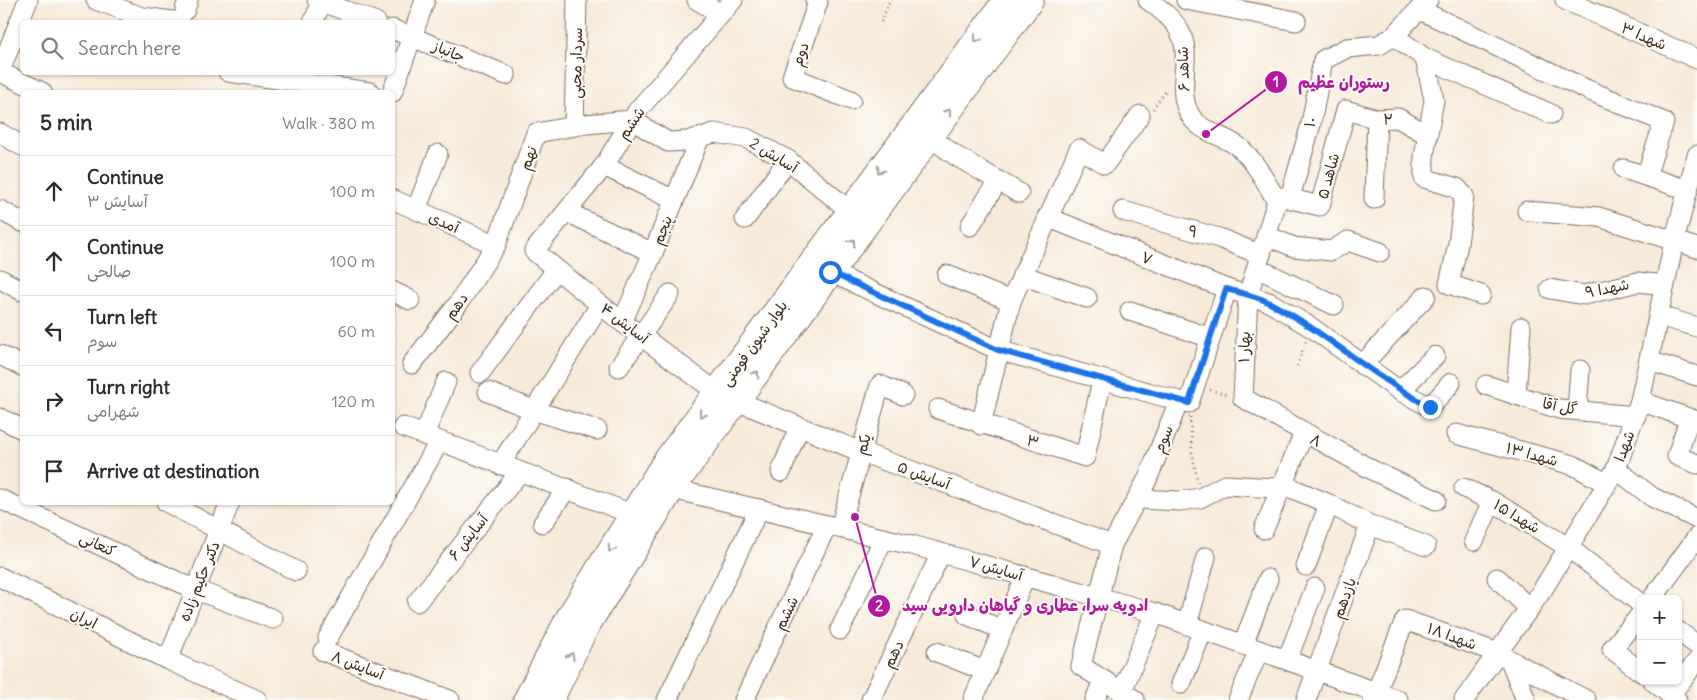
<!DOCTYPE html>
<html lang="en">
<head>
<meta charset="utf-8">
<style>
	:root { --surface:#fff; --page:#f2f2f3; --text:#2b2b33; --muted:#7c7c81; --line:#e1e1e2 }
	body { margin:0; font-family:Delius,"Playpen Sans Arabic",sans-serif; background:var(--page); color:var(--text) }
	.controls { position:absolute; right:15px; bottom:15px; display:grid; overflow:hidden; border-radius:8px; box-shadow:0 1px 4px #0004 }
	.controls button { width:45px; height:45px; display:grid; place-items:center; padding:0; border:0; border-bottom:1px solid var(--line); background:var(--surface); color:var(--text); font:25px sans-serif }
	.stop { position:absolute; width:15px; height:15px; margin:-11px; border:4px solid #1a73e8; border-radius:50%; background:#fff }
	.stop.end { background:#1a73e8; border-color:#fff; box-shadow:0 1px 5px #0008 }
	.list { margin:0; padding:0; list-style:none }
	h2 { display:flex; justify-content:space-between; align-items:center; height:65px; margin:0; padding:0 20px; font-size:21px }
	h2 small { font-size:16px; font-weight:400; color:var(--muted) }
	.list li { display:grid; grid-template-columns:32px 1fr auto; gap:15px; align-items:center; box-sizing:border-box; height:70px; padding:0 20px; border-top:1px solid var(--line) }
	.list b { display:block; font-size:19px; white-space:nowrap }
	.list p { margin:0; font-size:16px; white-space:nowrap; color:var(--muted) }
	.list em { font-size:16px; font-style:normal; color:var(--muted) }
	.icon { flex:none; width:28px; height:28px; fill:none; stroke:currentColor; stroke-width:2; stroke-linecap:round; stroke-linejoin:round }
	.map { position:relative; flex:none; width:1697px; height:700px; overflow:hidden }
	.search { position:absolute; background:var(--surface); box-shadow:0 1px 4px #0004; left:20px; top:20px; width:375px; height:55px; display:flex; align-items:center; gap:12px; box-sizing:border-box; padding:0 18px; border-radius:8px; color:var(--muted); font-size:19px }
	.panel { position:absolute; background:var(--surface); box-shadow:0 1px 4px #0004; left:20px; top:90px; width:375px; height:415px; border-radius:8px }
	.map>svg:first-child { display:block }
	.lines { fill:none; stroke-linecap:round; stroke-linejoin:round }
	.minor-casing { stroke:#7d6d5f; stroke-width:21 }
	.major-casing { stroke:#7d6d5f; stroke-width:27 }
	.path { stroke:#7d6d5f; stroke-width:2.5; stroke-dasharray:1 4; stroke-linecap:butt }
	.minor { stroke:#fff; stroke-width:19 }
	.major { stroke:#fff; stroke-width:25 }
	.oneway { stroke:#a79f9a }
	.route { stroke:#1a73e8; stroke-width:6 }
	.labels { text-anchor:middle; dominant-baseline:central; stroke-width:4; stroke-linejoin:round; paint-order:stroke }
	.street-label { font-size:15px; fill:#3b2a1e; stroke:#fdfcf7 }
	.leader { fill:none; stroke:#b5179e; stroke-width:2 }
	.callout-dot { fill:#b5179e; stroke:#fdfcf7; stroke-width:2 }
	.mark-label { font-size:15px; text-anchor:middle; font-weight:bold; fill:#fff }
	.callout-label { font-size:16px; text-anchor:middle; font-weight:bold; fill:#b5179e; stroke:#fdfcf7; stroke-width:4; stroke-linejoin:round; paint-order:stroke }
</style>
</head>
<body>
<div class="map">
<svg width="1697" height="700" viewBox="0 0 1697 700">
	<rect width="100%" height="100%" fill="#fdfcf7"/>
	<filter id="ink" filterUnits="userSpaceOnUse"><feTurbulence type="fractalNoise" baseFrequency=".02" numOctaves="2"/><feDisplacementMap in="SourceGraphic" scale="10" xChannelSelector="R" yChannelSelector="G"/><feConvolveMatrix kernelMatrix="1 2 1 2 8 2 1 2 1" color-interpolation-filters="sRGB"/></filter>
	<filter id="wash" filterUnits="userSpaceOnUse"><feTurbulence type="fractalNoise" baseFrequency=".0096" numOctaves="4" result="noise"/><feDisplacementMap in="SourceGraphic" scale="20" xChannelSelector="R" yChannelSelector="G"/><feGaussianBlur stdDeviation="1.12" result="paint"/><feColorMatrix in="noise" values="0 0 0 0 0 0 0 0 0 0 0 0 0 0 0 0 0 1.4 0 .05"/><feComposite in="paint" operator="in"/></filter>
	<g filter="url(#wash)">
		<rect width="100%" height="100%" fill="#f8ead8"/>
	</g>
	<g filter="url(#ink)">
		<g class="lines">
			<g class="minor-casing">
				<g id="minor">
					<polyline points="96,0 142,17 180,22"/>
					<polyline points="317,0 376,22"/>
					<polyline points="697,0 721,14"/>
					<polyline points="815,0 818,2 792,77 851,100"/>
					<path d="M1148,0c11,8 26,19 32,32 14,27 -7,59 12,86 11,15 34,18 48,30 16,14 26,35 37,53"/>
					<polyline points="1186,0 1296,21"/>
					<polyline points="1428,0 1394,36 1379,45 1347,48 1323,60 1311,124 1291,194 1277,201 1248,295 1243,398 1376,472 1436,500"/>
					<polyline points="1565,0 1697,59"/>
					<polyline points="185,10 188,0"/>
					<polyline points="1420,10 1588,90 1664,122 1646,176"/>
					<polyline points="313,22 322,2"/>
					<polyline points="392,29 506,75"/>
					<polyline points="1394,36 1425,58 1551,114"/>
					<polyline points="1425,58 1434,100 1424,156 1424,178 1457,188 1464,196 1458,244 1449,284 1481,295"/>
					<polyline points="0,71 28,0"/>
					<polyline points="0,72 42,92"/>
					<polyline points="228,72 370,92"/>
					<polyline points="392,93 425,0"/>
					<polyline points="574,126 577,0"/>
					<polyline points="0,133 22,146"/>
					<polyline points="930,137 956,156 1019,193"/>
					<polyline points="604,166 674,200"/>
					<polyline points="1624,169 1688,190"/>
					<polyline points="1283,197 1320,206 1346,110 1377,119 1398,118 1428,135"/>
					<polyline points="392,199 496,245"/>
					<polyline points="1374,199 1377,119"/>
					<polyline points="0,210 22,222"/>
					<polyline points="416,210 438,154"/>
					<polyline points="1123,211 1219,238 1261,255"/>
					<polyline points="1527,211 1599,217 1697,248"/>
					<polyline points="567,212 653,253"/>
					<polyline points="1047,217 1227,289 1269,302 1312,328 1400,391 1430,407 1451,383"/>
					<polyline points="745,219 788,160"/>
					<polyline points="970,226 998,181"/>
					<polyline points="1267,236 1294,247 1331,251 1348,241 1380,252"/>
					<polyline points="1257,268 1334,305"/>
					<polyline points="830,272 998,350 1179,401"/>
					<polyline points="947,275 1011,301"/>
					<polyline points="1022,275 1087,298"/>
					<polyline points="0,279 22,291"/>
					<polyline points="1550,289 1584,295 1638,282 1665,285"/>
					<polyline points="392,291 410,300"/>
					<polyline points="1130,311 1211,338"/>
					<polyline points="1659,316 1697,327"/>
					<polyline points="622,322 653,253 700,137"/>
					<polyline points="0,355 22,366"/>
					<polyline points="1649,361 1697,376"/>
					<polyline points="412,364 458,304 496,245 536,133 586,124 632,120 668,142 687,141 714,133 746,138 788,160 850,211"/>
					<polyline points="1362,365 1426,296"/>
					<polyline points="619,367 670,294"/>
					<polyline points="480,373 556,270"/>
					<polyline points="1486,385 1559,409 1636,416"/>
					<polyline points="1400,391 1435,356"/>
					<polyline points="488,392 536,411 597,430"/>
					<polyline points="718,393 622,322 534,251 604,166 638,110 733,0"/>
					<polyline points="1516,395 1521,327"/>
					<polyline points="737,401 861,452 1112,545"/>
					<polyline points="1640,401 1697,421"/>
					<polyline points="938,409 1085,457 1102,380"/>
					<polyline points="1577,410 1580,370"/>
					<polyline points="0,418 22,429"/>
					<polyline points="1689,419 1677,456 1697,464"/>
					<polyline points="981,425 1011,301 1079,149 1105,164 1140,115"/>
					<polyline points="403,427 632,514"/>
					<polyline points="1456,434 1573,465 1606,483"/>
					<polyline points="424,435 446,382"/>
					<polyline points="500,465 600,305"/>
					<polyline points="1616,469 1652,497 1697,519"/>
					<polyline points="781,472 799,427"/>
					<polyline points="1464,488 1492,501 1568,547 1641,604"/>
					<polyline points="672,489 912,545 1099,597 1155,613 1398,700"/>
					<polyline points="0,499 196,590 273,619"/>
					<polyline points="1137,499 1181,501 1200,498 1225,485 1274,488 1284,485 1329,504 1370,525 1426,546"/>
					<polyline points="166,502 296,571"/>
					<polyline points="543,523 567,488"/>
					<polyline points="840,528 880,385 903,395"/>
					<polyline points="1264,529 1304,433"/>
					<polyline points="1474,541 1492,501"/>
					<polyline points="1306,566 1329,504"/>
					<polyline points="0,577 168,660 257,700"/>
					<polyline points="1497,578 1530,609"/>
					<polyline points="1652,599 1697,537"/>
					<polyline points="417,602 520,472"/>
					<polyline points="1641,614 1612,649 1641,672"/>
					<polyline points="967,615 1003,630"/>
					<polyline points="1187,625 1206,557"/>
					<polyline points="840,630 884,538"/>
					<polyline points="1678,631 1697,645"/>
					<polyline points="328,638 439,442"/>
					<polyline points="1243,645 1268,579"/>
					<polyline points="323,651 450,700"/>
					<polyline points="937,652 985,671"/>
					<polyline points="168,660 230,502"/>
					<polyline points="1287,660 1315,588"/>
					<polyline points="1510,660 1586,700"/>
					<polyline points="1653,681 1677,700"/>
					<polyline points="1181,684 1203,630"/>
					<polyline points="1122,691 1155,613"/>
					<polyline points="1670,695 1697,661"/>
					<polyline points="667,700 759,509"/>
					<polyline points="744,700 827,525"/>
					<polyline points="871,700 941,553"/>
					<polyline points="973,700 1025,577"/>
					<polyline points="1095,700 1103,680"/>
					<polyline points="1135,700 1081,666 1112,545 1147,480 1179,401 1189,403 1227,289"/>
					<polyline points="1238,700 1259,650"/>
					<polyline points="1306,700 1370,525"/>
					<polyline points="1373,700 1405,620 1498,653 1510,660 1526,700"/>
					<polyline points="1464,700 1543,589 1616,469 1640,401 1674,242 1697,155"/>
				</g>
			</g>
			<g class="major-casing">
				<g id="major">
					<polyline points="526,700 570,615 664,463 1006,0"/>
					<polyline points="551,700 585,629 672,489 1031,0"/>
				</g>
			</g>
			<g class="path">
				<polyline points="881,22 890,0"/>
				<polyline points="1153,109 1167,89"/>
				<polyline points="1297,366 1306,341"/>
				<polyline points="1210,390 1229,395"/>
				<polyline points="1190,417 1192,452 1198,483"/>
			</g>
			<use href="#minor" class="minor"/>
			<use href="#major" class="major"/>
		</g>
		<defs><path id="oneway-chevron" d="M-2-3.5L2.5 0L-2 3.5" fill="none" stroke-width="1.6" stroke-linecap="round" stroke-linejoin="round" transform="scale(1.25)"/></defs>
		<g class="oneway">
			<use href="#oneway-chevron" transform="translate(977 39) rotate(127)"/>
			<use href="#oneway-chevron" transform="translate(948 112) rotate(-54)"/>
			<use href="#oneway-chevron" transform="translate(880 170) rotate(126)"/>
			<use href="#oneway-chevron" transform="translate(852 242) rotate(-53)"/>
			<use href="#oneway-chevron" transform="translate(756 374) rotate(-54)"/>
			<use href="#oneway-chevron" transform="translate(702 414) rotate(128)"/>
			<use href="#oneway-chevron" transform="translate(611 549) rotate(122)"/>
			<use href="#oneway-chevron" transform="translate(571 656) rotate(-63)"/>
		</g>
	</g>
	<g class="lines" filter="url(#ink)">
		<path class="route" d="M830,272l168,78 191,53 37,-114c15,4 31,7 44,14 57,30 104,74 160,104"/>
	</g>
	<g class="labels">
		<g class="street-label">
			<text transform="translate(1644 36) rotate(23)">شهدا ۳</text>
			<text transform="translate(449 51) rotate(22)">جانباز</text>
			<text transform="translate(800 54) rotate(-71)">دوم</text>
			<text transform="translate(576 63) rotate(-89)">سردار محبی</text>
			<text transform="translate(1183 69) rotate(-92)">شاهد ۶</text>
			<text transform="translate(1388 119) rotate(3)">۲</text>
			<text transform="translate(1310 122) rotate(-78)">۱۰</text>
			<text transform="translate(631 123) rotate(-56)">ششم</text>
			<text transform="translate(774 155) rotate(31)">آسایش 2</text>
			<text transform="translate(528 158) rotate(-70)">نهم</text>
			<text transform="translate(1328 176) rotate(-75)">شاهد ۵</text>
			<text transform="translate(444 222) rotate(24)">آمدی</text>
			<text transform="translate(662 230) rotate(-68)">پنجم</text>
			<text transform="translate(1193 231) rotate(16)">۹</text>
			<text transform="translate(1147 258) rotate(22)">۷</text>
			<text transform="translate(1607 288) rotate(-11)">شهدا ۹</text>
			<text transform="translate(456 306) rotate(-55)">دهم</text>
			<text transform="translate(625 323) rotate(37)">آسایش ۴</text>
			<text transform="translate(754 343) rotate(-54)">بلوار شیون فومنی</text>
			<text transform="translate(1244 347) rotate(-88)">بهار ۱</text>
			<text transform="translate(1560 406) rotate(11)">گل آقا</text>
			<text transform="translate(1163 439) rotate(-68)">سوم</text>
			<text transform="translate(1316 440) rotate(28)">۸</text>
			<text transform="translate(1033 441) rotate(17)">۳</text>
			<text transform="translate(863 444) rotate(-74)">یکم</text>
			<text transform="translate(1624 446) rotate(-69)">شهدا</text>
			<text transform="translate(1532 454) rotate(15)">شهدا ۱۳</text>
			<text transform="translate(924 475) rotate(20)">آسایش ۵</text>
			<text transform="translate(1517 516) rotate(31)">شهدا ۱۵</text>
			<text transform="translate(468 537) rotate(-52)">آسایش ۶</text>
			<text transform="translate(98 544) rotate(25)">کنعانی</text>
			<text transform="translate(996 568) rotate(16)">آسایش ۷</text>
			<text transform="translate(199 581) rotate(-68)">دکتر حکیم زاده</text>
			<text transform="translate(1344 598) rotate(-70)">یازدهم</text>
			<text transform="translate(786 613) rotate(-64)">ششم</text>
			<text transform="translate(84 618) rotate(26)">ایران</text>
			<text transform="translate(1452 636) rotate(20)">شهدا ۱۸</text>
			<text transform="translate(893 654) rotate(-65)">دهم</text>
			<text transform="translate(358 665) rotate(21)">آسایش ۸</text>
		</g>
	</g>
	<path class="leader" d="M1206 134L1276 82M855 517L879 606"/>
	<g class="callout-dot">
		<circle cx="1206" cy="134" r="5"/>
		<circle cx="855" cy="517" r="5"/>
		<circle cx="1276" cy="82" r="12"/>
		<circle cx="879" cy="606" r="12"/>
	</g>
	<g class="mark-label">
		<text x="1276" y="87">1</text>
		<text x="879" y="611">2</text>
	</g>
	<g class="callout-label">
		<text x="1344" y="88">رستوران عظیم</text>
		<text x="1025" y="611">ادویه سرا، عطاری و گیاهان دارویی سید</text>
	</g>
</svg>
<div class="controls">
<button>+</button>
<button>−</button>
</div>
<div class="stop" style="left:830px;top:272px"></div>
<div class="stop end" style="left:1430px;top:407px"></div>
<div class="search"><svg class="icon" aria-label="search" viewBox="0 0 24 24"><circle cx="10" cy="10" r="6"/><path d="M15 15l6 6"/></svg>Search here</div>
<section class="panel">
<h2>5 min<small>Walk · 380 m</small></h2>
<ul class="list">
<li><svg class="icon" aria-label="ahead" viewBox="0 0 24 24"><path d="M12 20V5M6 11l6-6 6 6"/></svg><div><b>Continue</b><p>آسایش ۳</p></div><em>100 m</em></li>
<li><svg class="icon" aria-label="ahead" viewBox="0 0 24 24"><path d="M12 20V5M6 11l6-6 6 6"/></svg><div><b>Continue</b><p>صالحی</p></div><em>100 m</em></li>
<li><svg class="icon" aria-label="left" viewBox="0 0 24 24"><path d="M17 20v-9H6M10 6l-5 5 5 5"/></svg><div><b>Turn left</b><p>سوم</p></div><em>60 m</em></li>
<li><svg class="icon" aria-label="right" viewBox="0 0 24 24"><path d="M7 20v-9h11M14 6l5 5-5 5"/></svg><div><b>Turn right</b><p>شهرامی</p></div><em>120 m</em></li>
<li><svg class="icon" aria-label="arrive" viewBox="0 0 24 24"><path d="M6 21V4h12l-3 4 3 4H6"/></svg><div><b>Arrive at destination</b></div></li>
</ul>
</section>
</div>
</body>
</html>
